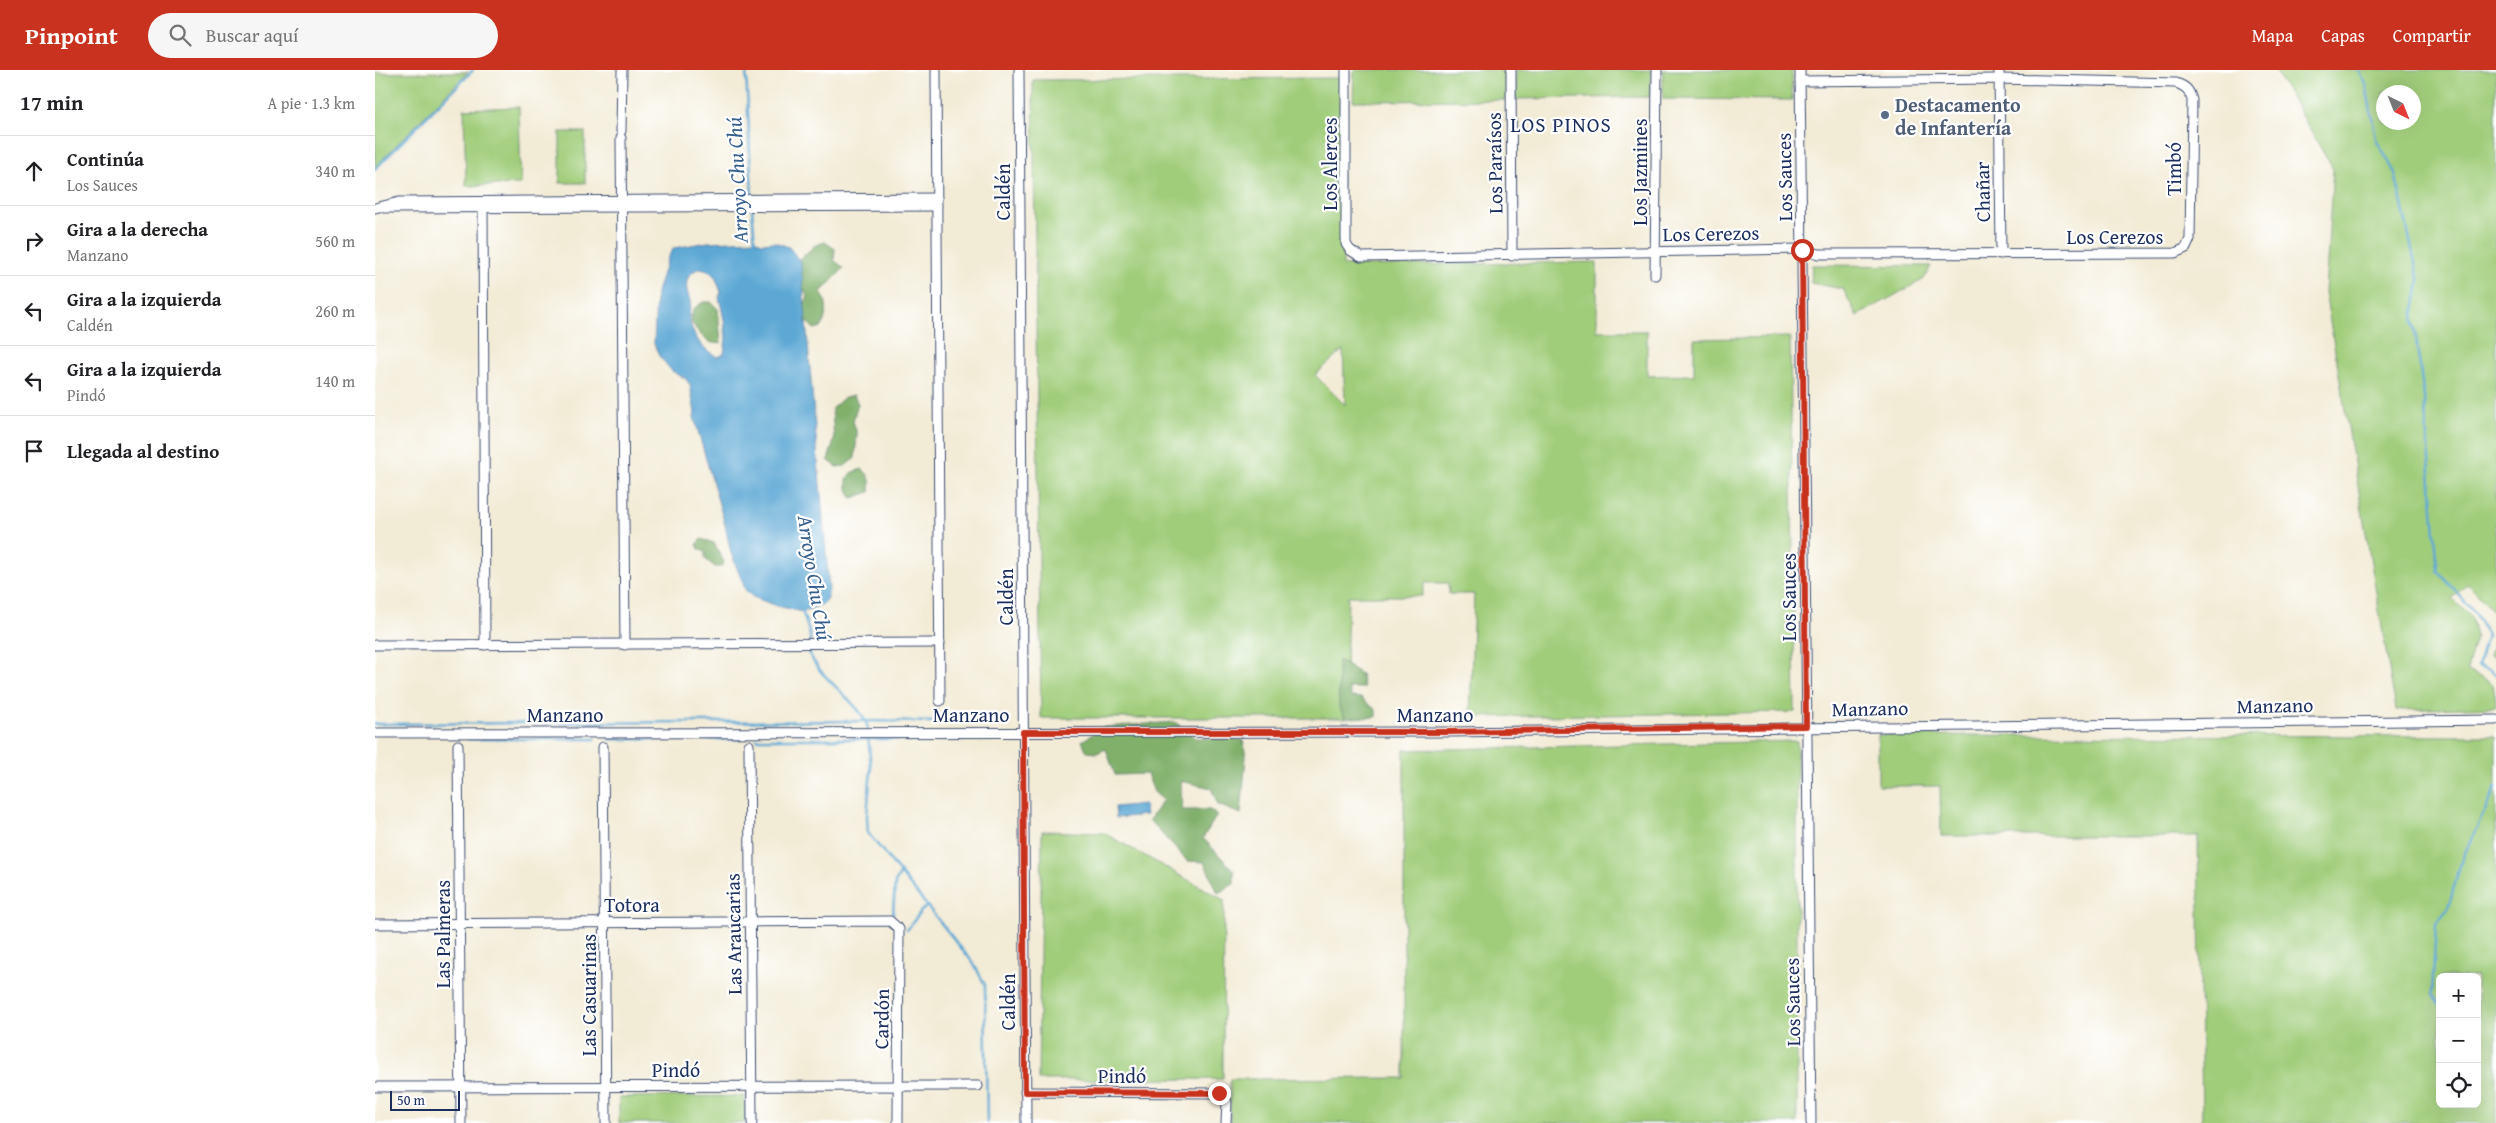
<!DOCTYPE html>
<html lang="es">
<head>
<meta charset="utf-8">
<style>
	:root { --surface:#fff; --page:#f6f6f6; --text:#202124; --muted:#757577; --line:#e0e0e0; --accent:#c8321e }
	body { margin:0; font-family:"Gentium Book Plus",serif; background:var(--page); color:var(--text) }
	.controls { position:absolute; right:15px; bottom:15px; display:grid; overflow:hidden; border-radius:8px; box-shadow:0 5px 20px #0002 }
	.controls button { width:45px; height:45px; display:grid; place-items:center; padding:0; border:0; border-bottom:1px solid var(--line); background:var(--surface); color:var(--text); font:25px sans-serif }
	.compass { position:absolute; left:2001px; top:15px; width:45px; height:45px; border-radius:50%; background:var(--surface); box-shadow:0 5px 20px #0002; rotate:137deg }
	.scale { position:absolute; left:15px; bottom:12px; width:70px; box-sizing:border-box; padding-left:5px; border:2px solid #1b2f5e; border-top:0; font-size:14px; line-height:18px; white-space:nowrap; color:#1b2f5e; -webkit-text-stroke:4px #fff; paint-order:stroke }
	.stop { position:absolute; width:15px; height:15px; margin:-11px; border:4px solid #c8321e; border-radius:50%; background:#fff }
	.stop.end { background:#c8321e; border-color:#fff; box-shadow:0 1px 5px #0008 }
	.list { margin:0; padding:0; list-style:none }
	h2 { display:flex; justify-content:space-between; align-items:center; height:65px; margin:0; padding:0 20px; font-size:21px }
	h2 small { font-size:16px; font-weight:400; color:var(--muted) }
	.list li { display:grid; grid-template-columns:32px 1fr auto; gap:15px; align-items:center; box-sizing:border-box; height:70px; padding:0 20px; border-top:1px solid var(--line) }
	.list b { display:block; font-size:19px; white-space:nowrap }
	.list p { margin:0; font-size:16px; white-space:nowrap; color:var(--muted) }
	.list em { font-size:16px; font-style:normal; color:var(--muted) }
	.icon { flex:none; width:28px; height:28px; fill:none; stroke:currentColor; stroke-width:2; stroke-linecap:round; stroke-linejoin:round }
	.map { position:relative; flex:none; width:2121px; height:1053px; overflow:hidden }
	header { display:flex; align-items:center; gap:30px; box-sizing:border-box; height:70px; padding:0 25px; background:var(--accent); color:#fff }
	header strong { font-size:24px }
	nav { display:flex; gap:28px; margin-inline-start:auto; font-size:18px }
	.search { width:350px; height:45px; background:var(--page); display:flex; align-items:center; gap:12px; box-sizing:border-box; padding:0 18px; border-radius:28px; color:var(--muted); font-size:19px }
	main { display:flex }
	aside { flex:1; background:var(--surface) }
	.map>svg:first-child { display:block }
	.green { fill:#a0cd7a; stroke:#5e7e6c; fill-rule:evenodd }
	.forest { fill:#80b06a; stroke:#4e7064 }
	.water { fill:#5ca7d4; stroke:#3c6b99; fill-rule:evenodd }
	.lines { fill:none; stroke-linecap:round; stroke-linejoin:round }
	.stream { stroke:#5ca7d4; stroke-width:2.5 }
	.street-casing { stroke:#3b4b70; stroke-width:11 }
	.street { stroke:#fff; stroke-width:9 }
	.route { stroke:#c8321e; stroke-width:6 }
	.service-dot { fill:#5c6f8a; stroke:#fff; stroke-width:2 }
	.labels { text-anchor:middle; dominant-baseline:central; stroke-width:4.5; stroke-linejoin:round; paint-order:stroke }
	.service-label { font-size:20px; font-weight:bold; fill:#4e5e75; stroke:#fff; text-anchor:start }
	.street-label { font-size:20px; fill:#1b2f5e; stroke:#fff }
	.neighbourhood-label { font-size:21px; letter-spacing:1px; fill:#1b2f5e; stroke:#fff }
	.water-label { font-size:21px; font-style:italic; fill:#355f8d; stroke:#fff }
</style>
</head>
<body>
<header>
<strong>Pinpoint</strong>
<div class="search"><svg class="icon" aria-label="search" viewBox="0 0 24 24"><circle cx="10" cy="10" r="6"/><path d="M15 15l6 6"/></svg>Buscar aquí</div>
<nav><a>Mapa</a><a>Capas</a><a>Compartir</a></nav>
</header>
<main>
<aside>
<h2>17 min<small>A pie · 1.3 km</small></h2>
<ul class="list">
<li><svg class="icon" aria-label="ahead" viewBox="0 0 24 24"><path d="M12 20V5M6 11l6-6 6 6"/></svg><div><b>Continúa</b><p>Los Sauces</p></div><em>340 m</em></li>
<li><svg class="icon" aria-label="right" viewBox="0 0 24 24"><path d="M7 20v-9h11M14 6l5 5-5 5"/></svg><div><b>Gira a la derecha</b><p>Manzano</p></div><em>560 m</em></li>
<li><svg class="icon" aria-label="left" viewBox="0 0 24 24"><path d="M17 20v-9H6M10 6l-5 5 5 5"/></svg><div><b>Gira a la izquierda</b><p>Caldén</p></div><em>260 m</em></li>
<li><svg class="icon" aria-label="left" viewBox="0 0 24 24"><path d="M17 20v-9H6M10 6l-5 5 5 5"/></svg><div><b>Gira a la izquierda</b><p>Pindó</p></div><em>140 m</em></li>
<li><svg class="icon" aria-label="arrive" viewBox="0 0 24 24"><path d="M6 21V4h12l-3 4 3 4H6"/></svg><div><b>Llegada al destino</b></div></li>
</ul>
</aside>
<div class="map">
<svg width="2121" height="1053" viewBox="0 0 2121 1053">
	<rect width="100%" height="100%" fill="#fff"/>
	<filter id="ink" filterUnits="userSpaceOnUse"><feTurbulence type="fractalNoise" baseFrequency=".02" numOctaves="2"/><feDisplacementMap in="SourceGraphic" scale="10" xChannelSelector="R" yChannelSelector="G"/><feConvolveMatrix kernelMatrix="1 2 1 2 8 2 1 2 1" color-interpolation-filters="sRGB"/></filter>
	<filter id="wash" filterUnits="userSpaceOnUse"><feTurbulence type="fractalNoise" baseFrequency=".0096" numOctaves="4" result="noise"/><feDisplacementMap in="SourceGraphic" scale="20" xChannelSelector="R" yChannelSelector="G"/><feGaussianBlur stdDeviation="1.12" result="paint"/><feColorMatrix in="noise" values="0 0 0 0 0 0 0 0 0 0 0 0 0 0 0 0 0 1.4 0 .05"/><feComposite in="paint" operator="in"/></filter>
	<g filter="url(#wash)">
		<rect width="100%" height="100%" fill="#f2ebd5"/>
		<g class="green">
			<polygon points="979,0 1130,0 1131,30 978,31"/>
			<polygon points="1141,0 1276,0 1275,27 1141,29"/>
			<polygon points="1288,0 1417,0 1417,30 1288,29"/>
			<path d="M1900,0h221v589l-7,-4 5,-13 1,-29 -27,-29 -16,14 20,20 4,19 -9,33c22,13 29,10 29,37l-100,3 -71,-418 8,-123zM2008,22h30v30h-30z"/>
			<polygon points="93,2 0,97 0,3"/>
			<path d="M965,8l3,188 254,-4v69h50v45l47,-1v-36l96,-2 5,375 -325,5 4,-123h-25l-1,-11h-23l-3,13h-74l-3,122h-304l-8,-638zM968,280l2,55 -30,-30z"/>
			<polygon points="144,37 146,114 91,116 89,39"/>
			<rect x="185" y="62" width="25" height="51"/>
			<polygon points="1437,195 1556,196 1549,209 1482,246 1468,219 1436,213"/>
			<path d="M1503,665l618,1v387h-294l-4,-287h-257l-1,-50h-62zM2065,907h37v127h-37z"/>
			<polygon points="1422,671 1422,1053 855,1053 855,1009 1029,1008 1029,680"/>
			<polygon points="667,761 729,763 849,830 848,1009 663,1010"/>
			<polygon points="370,1026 370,1053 244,1053 244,1027"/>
		</g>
		<g class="forest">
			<path d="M450,172l10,7 -1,11 10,8 -23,24c8,12 6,21 1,35l-8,2 -10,-10 -3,-9 7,-13 -7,-11 -5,-23 18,-17z"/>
			<path d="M328,232h8l7,7 3,34c-15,3 -22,-11 -30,-21l2,-13z"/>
			<polygon points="479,325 483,334 478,351 482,364 480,388 470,396 462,397 453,390 459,370 457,338 470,327"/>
			<path d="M487,399c9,7 9,13 8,23l-18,6 -5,-11v-9l6,-6z"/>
			<polygon points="326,469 339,473 349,492 346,497 340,497 330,489 330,482 324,479 322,474"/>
			<polygon points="963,590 986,604 989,618 974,618 976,627 986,628 1001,640 1001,647 970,648 964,637"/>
			<polygon points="800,652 821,668 868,670 871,687 866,744 843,735 836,718 806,711 807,740 835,740 842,745 828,768 859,801 859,814 843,823 829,792 812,791 774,750 788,730 779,722 772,704 740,705 731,679 722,683 712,682 707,671 729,657"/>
		</g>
		<g class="water">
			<path d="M380,170l7,3 12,-1 15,5 12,16 28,326 -2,10 -4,5 -21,8 -25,-6 -24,-9 -7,-6 -15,-38 -6,-28 -31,-108 1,-4 -5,-28 -4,-6 -14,-8 -13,-15 -5,-12 2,-49 12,-38 6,-9 34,-6zM327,198l12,6 7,18 -2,5 5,22 2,19 -2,16 -6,3c-15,-6 -27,-23 -29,-40 -1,-5 3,-10 1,-16 -5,-15 -7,-28 12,-33z"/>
			<polygon points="769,734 771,745 741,748 740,737"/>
		</g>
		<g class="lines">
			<g class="stream">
				<polyline points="371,0 377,128"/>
				<polyline points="1983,0 1991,15 2001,69 2020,103 2044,211 2038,247 2049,327 2063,501 2101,544 2112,565 2103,596 2115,600 2121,605"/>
				<polyline points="0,99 98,0"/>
				<polyline points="377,139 380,173"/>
				<polyline points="427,540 435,565 435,571"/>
				<path d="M434,577c-1,26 57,57 59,83"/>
				<polyline points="0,654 492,651 634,653"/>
				<polyline points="493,665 496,698 492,746 493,763 599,894 610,915 612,1053"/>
				<polyline points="93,669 220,669"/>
				<polyline points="235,669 367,669"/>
				<polyline points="382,669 633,669"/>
				<polyline points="518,844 520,813 526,802"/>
				<polyline points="532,860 546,841 552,836"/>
				<polyline points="2065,936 2057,924 2061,854 2073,838 2087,789 2121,717"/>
				<polyline points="2102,1004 2103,1005"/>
			</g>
		</g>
	</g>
	<g filter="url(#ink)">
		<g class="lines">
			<g class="street-casing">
				<g id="street">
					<polyline points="561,0 565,631"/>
					<polyline points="644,0 651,1053"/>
					<path d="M971,0v174l4,6 11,7 441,-8 17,5 356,-1 11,-5 4,-9 2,-139c-3,-10 -5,-13 -16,-17l-177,-4 -199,2"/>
					<polyline points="1136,0 1137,186"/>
					<polyline points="1425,0 1436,1053"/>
					<polyline points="1624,0 1626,184"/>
					<polyline points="246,61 247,0"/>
					<polyline points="246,68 250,575"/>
					<polyline points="108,134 110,575"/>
					<polyline points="0,138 24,132 562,128"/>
					<polyline points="9,138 562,136"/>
					<polyline points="1280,205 1282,0"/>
					<polyline points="0,575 565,573"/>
					<polyline points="0,663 1073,662 2121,650"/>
					<polyline points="83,675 86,1053"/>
					<polyline points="374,675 377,1053"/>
					<polyline points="228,677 231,1053"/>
					<polyline points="0,854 515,851 524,859 523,1053"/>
					<polyline points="0,1017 603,1016"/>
					<polyline points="650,1022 844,1023 852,1032 851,1053"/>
				</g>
			</g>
			<use href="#street" class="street"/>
		</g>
	</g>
	<g class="lines" filter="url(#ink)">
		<polyline class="route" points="844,1023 650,1022 648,662 1073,662 1431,656 1427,180"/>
	</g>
	<circle class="service-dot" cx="1510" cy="45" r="5"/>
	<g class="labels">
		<g class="service-label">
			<text x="1520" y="34">Destacamento<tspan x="1520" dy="23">de Infantería</tspan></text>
		</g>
		<g class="street-label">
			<text transform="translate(1119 93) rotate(-91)">Los Paraísos</text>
			<text transform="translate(954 94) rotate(-90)">Los Alerces</text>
			<text transform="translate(1798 99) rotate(-90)">Timbó</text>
			<text transform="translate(1264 102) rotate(-90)">Los Jazmines</text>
			<text transform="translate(1409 107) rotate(-91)">Los Sauces</text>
			<text transform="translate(627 122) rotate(-90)">Caldén</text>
			<text transform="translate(1607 122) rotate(-91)">Chañar</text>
			<text transform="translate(1336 163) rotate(-1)">Los Cerezos</text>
			<text x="1740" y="166">Los Cerezos</text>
			<text transform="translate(630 527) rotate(-90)">Caldén</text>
			<text transform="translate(1413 527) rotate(-90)">Los Sauces</text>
			<text transform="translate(1900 635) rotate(-1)">Manzano</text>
			<text transform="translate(1495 638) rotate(-1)">Manzano</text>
			<text x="190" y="644">Manzano</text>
			<text x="596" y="644">Manzano</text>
			<text x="1060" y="644">Manzano</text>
			<text x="257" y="834">Totora</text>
			<text transform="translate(67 864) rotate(-90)">Las Palmeras</text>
			<text transform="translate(358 864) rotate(-91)">Las Araucarias</text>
			<text transform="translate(213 925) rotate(-90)">Las Casuarinas</text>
			<text transform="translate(632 932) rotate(-90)">Caldén</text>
			<text transform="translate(1417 932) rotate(-91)">Los Sauces</text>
			<text transform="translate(506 949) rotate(-89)">Cardón</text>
			<text x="301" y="999">Pindó</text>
			<text x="747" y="1005">Pindó</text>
		</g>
		<g class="neighbourhood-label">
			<text x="1186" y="54">LOS PINOS</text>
		</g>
		<g class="water-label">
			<text transform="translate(362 110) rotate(-93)">Arroyo Chu Chú</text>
			<text transform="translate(440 508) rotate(81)">Arroyo Chu Chú</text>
		</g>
	</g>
</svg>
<div class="controls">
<button>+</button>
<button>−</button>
<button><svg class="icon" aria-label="locate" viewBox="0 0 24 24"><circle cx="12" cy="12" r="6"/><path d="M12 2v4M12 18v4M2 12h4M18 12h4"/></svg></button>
</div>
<svg class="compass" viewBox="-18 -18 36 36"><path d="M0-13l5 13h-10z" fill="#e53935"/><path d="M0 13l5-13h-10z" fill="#757577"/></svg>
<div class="scale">50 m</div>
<div class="stop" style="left:1427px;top:180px"></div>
<div class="stop end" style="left:844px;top:1023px"></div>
</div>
</main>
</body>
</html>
